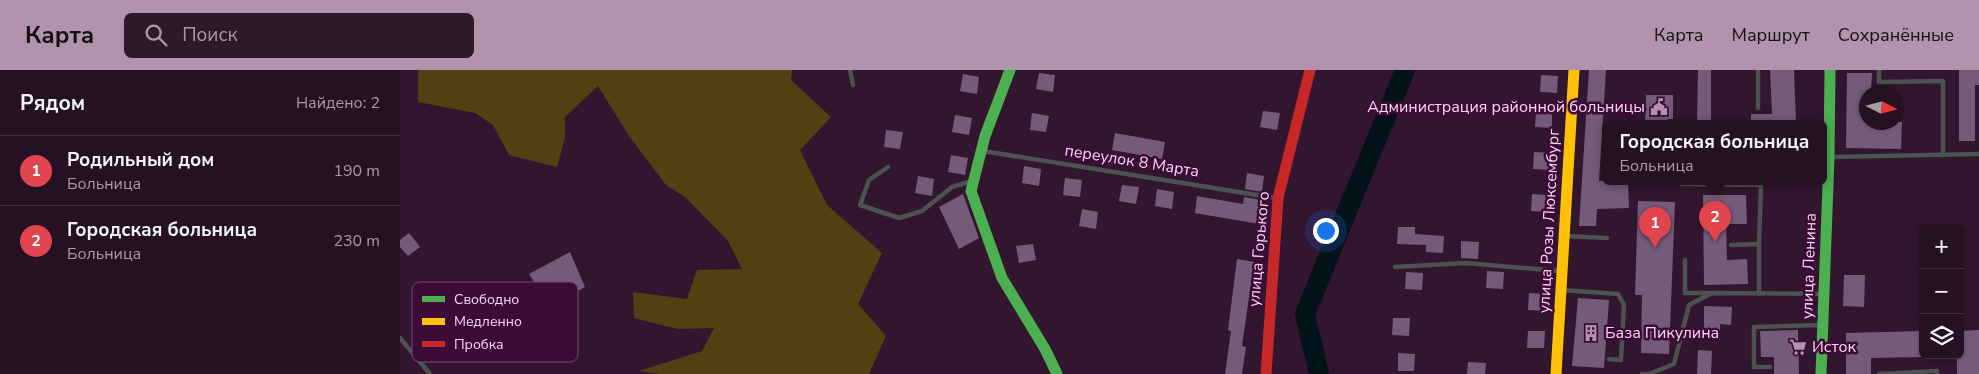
<!DOCTYPE html>
<html lang="ru">
<head>
<meta charset="utf-8">
<style>
	:root { --surface:#261023; --page:#2e192b; --text:#f1f3f6; --muted:#a49da6; --line:#423041; --accent:#b293ad }
	body { margin:0; font-family:"Nunito Sans",sans-serif; background:var(--page); color:var(--text) }
	.controls { position:absolute; right:15px; bottom:15px; display:grid; overflow:hidden; border-radius:8px; box-shadow:0 1px 4px #0004 }
	.controls button { width:45px; height:45px; display:grid; place-items:center; padding:0; border:0; border-bottom:1px solid var(--line); background:var(--surface); color:var(--text); font:25px sans-serif }
	.compass { position:absolute; left:1459px; top:15px; width:45px; height:45px; border-radius:50%; background:var(--surface); box-shadow:0 1px 4px #0004; rotate:96deg }
	.you { position:absolute; left:925px; top:160px; width:18px; height:18px; margin:-12px; border:4px solid #fff; border-radius:50%; background:#1a73e8; box-shadow:0 0 0 8px #1a73e833 }
	.badge { display:grid; place-items:center; width:32px; height:32px; border-radius:50%; background:var(--accent); color:#fff; font-size:16px; font-weight:700 }
	.pin { position:absolute; translate:-50% -41px; filter:drop-shadow(0 1px 2px #0008) }
	.pin::after { content:''; position:absolute; top:26px; width:18px; height:15px; background:inherit; clip-path:polygon(0 0,100% 0,50% 100%) }
	.popup { position:absolute; left:1202px; top:50px; width:225px; height:65px; box-sizing:border-box; display:grid; place-content:center; border-radius:8px; background:var(--surface); filter:drop-shadow(0 1px 4px #0005); font-size:16px; white-space:nowrap; color:var(--muted) }
	.popup b { font-size:19px; color:var(--text) }
	.popup::after { content:''; position:absolute; left:50%; top:100%; margin-left:-10px; border:10px solid transparent; border-top-color:var(--surface) }
	.list { margin:0; padding:0; list-style:none }
	h2 { display:flex; justify-content:space-between; align-items:center; height:65px; margin:0; padding:0 20px; font-size:21px }
	h2 small { font-size:16px; font-weight:400; color:var(--muted) }
	.list li { display:grid; grid-template-columns:32px 1fr auto; gap:15px; align-items:center; box-sizing:border-box; height:70px; padding:0 20px; border-top:1px solid var(--line) }
	.list b { display:block; font-size:19px; white-space:nowrap }
	.list p { margin:0; font-size:16px; white-space:nowrap; color:var(--muted) }
	.list em { font-size:16px; font-style:normal; color:var(--muted) }
	.icon { flex:none; width:28px; height:28px; fill:none; stroke:currentColor; stroke-width:2; stroke-linecap:round; stroke-linejoin:round }
	.map { position:relative; flex:none; width:1579px; height:304px; overflow:hidden }
	header { display:flex; align-items:center; gap:30px; box-sizing:border-box; height:70px; padding:0 25px; background:var(--accent); color:#111 }
	header strong { font-size:24px }
	nav { display:flex; gap:28px; margin-inline-start:auto; font-size:18px }
	.search { width:350px; height:45px; background:var(--page); display:flex; align-items:center; gap:12px; box-sizing:border-box; padding:0 18px; border-radius:8px; color:var(--muted); font-size:19px }
	main { display:flex }
	aside { flex:1; background:var(--surface) }
	.map>svg:first-child { display:block }
	.green { fill:#514012 }
	.lines { fill:none; stroke-linecap:round; stroke-linejoin:round }
	.river { stroke:#041219; stroke-width:20 }
	.building { fill:#735b79 }
	.lane { stroke:#4c524f; stroke-width:4.5 }
	.fast { stroke:#4caf50; stroke-width:11 }
	.slow { stroke:#ffc107; stroke-width:11 }
	.jam { stroke:#c62828; stroke-width:11 }
	.labels { text-anchor:middle; dominant-baseline:central; stroke-width:5; stroke-linejoin:round; paint-order:stroke }
	.poi-label { font-size:16px; fill:#f7d7f1; stroke:#3e0a38; text-anchor:start }
	.street-label { font-size:16px; fill:#f7d7f1; stroke:#3e0a38 }
	.key { fill:#3e0a38; stroke:#764870; stroke-width:1 }
	.key-label { font-size:14px; fill:#f7d7f1 }
</style>
</head>
<body>
<header>
<strong>Карта</strong>
<div class="search"><svg class="icon" aria-label="search" viewBox="0 0 24 24"><circle cx="10" cy="10" r="6"/><path d="M15 15l6 6"/></svg>Поиск</div>
<nav><a>Карта</a><a>Маршрут</a><a>Сохранённые</a></nav>
</header>
<main>
<aside>
<h2>Рядом<small>Найдено: 2</small></h2>
<ul class="list">
<li><span class="badge" style="background:#e0444e">1</span><div><b>Родильный дом</b><p>Больница</p></div><em>190 m</em></li>
<li><span class="badge" style="background:#e0444e">2</span><div><b>Городская больница</b><p>Больница</p></div><em>230 m</em></li>
</ul>
</aside>
<div class="map">
<svg width="1579" height="304" viewBox="0 0 1579 304">
	<rect width="100%" height="100%" fill="#32162f"/>
	<polygon class="green" points="18,0 392,0 391,10 431,47 400,80 427,135 482,183 458,234 486,266 469,304 260,304 239,301 302,281 314,258 278,259 234,248 233,222 287,229 297,200 342,199 328,171 285,127 266,115 229,66 198,16 165,47 165,68 157,97 109,85 93,55 75,43 18,32"/>
	<g class="lines">
		<polyline class="river" points="919,304 905,244 1005,0"/>
	</g>
	<g class="building">
		<polygon points="1189,0 1206,0 1199,111 1228,111 1229,138 1197,139 1196,156 1179,156"/>
		<polygon points="1298,0 1311,0 1311,53 1297,53"/>
		<polygon points="1370,0 1394,0 1396,53 1351,53 1351,44 1372,44"/>
		<polygon points="1559,0 1579,0 1579,15 1575,15 1575,71 1559,71"/>
		<polygon points="639,3 655,5 653,22 636,19"/>
		<polygon points="1447,3 1472,3 1471,22 1466,22 1466,52 1502,52 1501,79 1446,78"/>
		<polygon points="563,4 579,7 577,24 560,21"/>
		<polygon points="1141,5 1158,6 1157,23 1140,22"/>
		<polygon points="1246,25 1273,25 1273,49 1268,49 1267,53 1245,53"/>
		<polygon points="1136,40 1152,41 1152,58 1135,57"/>
		<polygon points="863,41 880,43 877,60 860,57"/>
		<polygon points="632,43 649,46 646,62 630,60"/>
		<polygon points="555,45 572,48 569,65 552,62"/>
		<polygon points="486,60 503,62 500,79 484,77"/>
		<polygon points="715,63 765,72 762,89 712,80"/>
		<polygon points="1134,82 1151,83 1150,100 1133,99"/>
		<polygon points="551,85 568,88 565,105 548,102"/>
		<polygon points="624,96 641,99 639,116 622,113"/>
		<polygon points="847,103 864,106 862,122 845,119"/>
		<polygon points="518,106 534,109 532,126 515,123"/>
		<polygon points="665,108 682,110 680,127 663,125"/>
		<polygon points="722,115 739,117 736,134 719,131"/>
		<polygon points="757,119 774,122 772,139 755,136"/>
		<polygon points="563,124 579,168 559,179 539,137"/>
		<polygon points="1132,124 1149,125 1148,142 1131,141"/>
		<polygon points="1303,125 1346,125 1347,154 1326,154 1327,190 1347,189 1348,214 1304,215"/>
		<polygon points="797,126 843,134 844,127 861,130 860,137 862,137 859,154 795,143"/>
		<polygon points="1238,131 1275,132 1269,284 1241,283 1242,225 1235,225"/>
		<polygon points="682,139 698,142 696,159 679,156"/>
		<polygon points="998,157 1015,157 1015,164 1044,166 1043,183 1026,182 1026,175 997,174"/>
		<polygon points="9,163 20,177 8,186 0,177 0,170"/>
		<polygon points="1061,171 1079,172 1078,189 1061,188"/>
		<polygon points="633,174 636,190 619,193 616,176"/>
		<polygon points="170,182 185,217 150,237 129,204"/>
		<polygon points="837,189 854,192 842,276 846,277 842,304 825,304 831,261 828,260"/>
		<polygon points="1087,201 1104,202 1103,219 1086,218"/>
		<polygon points="1006,202 1023,203 1022,220 1005,219"/>
		<polygon points="1444,205 1465,205 1464,237 1443,236"/>
		<polygon points="1129,223 1146,224 1146,241 1128,240"/>
		<polygon points="1178,228 1209,230 1204,298 1172,296"/>
		<polygon points="1304,236 1332,237 1331,255 1320,254 1320,261 1304,261"/>
		<polygon points="993,248 1010,248 1009,266 992,265"/>
		<polygon points="1398,260 1399,304 1374,304 1374,287 1361,287 1360,261"/>
		<polygon points="1579,260 1579,304 1557,304 1557,285 1560,285 1560,261"/>
		<polygon points="1128,261 1145,261 1144,278 1127,278"/>
		<polygon points="1523,261 1523,287 1471,288 1471,304 1446,304 1446,263"/>
		<polygon points="1298,280 1312,281 1311,304 1297,304"/>
		<polygon points="998,283 1015,284 1014,301 998,301"/>
		<polygon points="1068,292 1086,293 1085,304 1067,304"/>
	</g>
	<g class="lines">
		<g class="lane">
			<polyline points="450,0 453,15"/>
			<polyline points="1358,0 1358,38"/>
			<polyline points="1479,0 1479,12 1543,11 1543,84"/>
			<polyline points="583,81 876,128"/>
			<polyline points="1430,87 1579,84"/>
			<polyline points="488,97 469,110 460,135 499,148 522,141 552,117 572,111"/>
			<polyline points="1281,111 1281,114 1361,115 1359,174"/>
			<polyline points="1165,166 1207,168"/>
			<polyline points="1331,175 1359,174 1359,224"/>
			<polyline points="1285,190 1285,223 1311,223"/>
			<polyline points="995,197 1065,193 1160,201"/>
			<polyline points="1162,220 1218,224 1224,235 1221,290 1209,289"/>
			<polyline points="0,268 30,304"/>
			<polyline points="1370,297 1354,297 1354,257 1422,255"/>
			<polyline points="1242,304 1249,304 1274,294 1289,235 1312,223 1423,224"/>
			<polyline points="1479,304 1537,301 1537,304"/>
		</g>
		<g class="fast">
			<polyline points="610,0 585,66 571,121 602,208 645,279 657,304"/>
			<polyline points="1421,304 1429,87 1430,0"/>
		</g>
		<polyline class="slow" points="1156,304 1174,0"/>
		<polyline class="jam" points="866,304 878,128 910,0"/>
	</g>
	<defs>
		<g id="civic-bare" transform="scale(1.35)"><path d="M-.6-6.5H3V-4.5H.6V-3L4-1V1h2V6H-6V1h2V-1L-.6-3ZM-1.2 2.5V6h2.4V2.5Z" fill="#b293ad" stroke="#3e0a38" stroke-width="2.5" paint-order="stroke"/></g>
		<g id="building-bare" transform="scale(1.35)"><path d="M-4-6H4V6H1V3H-1V6H-4ZM-2.5-4.3h1.7v1.8h-1.7ZM.8-4.3h1.7v1.8H.8ZM-2.5-1h1.7V.8h-1.7ZM.8-1h1.7V.8H.8Z" fill="#b293ad" stroke="#3e0a38" stroke-width="2.5" paint-order="stroke"/></g>
		<g id="supermarket-bare" transform="scale(1.35)"><path d="M-6-5.5h2.5l.6 2H6L4.5 2H-2.5L-4.4-4H-6ZM-1.5 3.2a1.3 1.3 0 1 0 .1 0ZM3 3.2a1.3 1.3 0 1 0 .1 0Z" fill="#b293ad" stroke="#3e0a38" stroke-width="2.5" paint-order="stroke"/></g>
	</defs>
	<g fill-rule="evenodd">
		<use href="#civic-bare" x="1259" y="37"/>
		<use href="#building-bare" x="1191" y="263"/>
		<use href="#supermarket-bare" x="1398" y="277"/>
	</g>
	<g class="labels">
		<g class="poi-label">
			<text x="1245" y="37" text-anchor="end">Администрация районной больницы</text>
			<text x="1205" y="263">База Пикулина</text>
			<text x="1412" y="277">Исток</text>
		</g>
		<g class="street-label">
			<text transform="translate(732 91) rotate(9)">переулок 8 Марта</text>
			<text transform="translate(1149 151) rotate(-87)">улица Розы Люксембург</text>
			<text transform="translate(859 179) rotate(-85)">улица Горького</text>
			<text transform="translate(1409 196) rotate(-88)">улица Ленина</text>
		</g>
	</g>
	<rect x="12" y="212" width="166" height="80" rx="8" class="key"/>
	<rect x="22" y="226" width="23" height="6" fill="#4caf50"/>
	<rect x="22" y="248" width="23" height="7" fill="#ffc107"/>
	<rect x="22" y="271" width="23" height="6" fill="#c62828"/>
	<g class="key-label">
		<text x="54" y="234">Свободно</text>
		<text x="54" y="256">Медленно</text>
		<text x="54" y="279">Пробка</text>
	</g>
</svg>
<div class="controls">
<button>+</button>
<button>−</button>
<button><svg class="icon" aria-label="layers" viewBox="0 0 24 24"><path d="M12 4l9 5-9 5-9-5zM3 14l9 5 9-5"/></svg></button>
</div>
<svg class="compass" viewBox="-18 -18 36 36"><path d="M0-13l5 13h-10z" fill="#e53935"/><path d="M0 13l5-13h-10z" fill="#a49da6"/></svg>
<div class="you"></div>
<div class="pin badge" style="left:1255px;top:178px;background:#e0444e">1</div>
<div class="pin badge" style="left:1315px;top:172px;background:#e0444e">2</div>
<div class="popup"><b>Городская больница</b>Больница</div>
</div>
</main>
</body>
</html>
